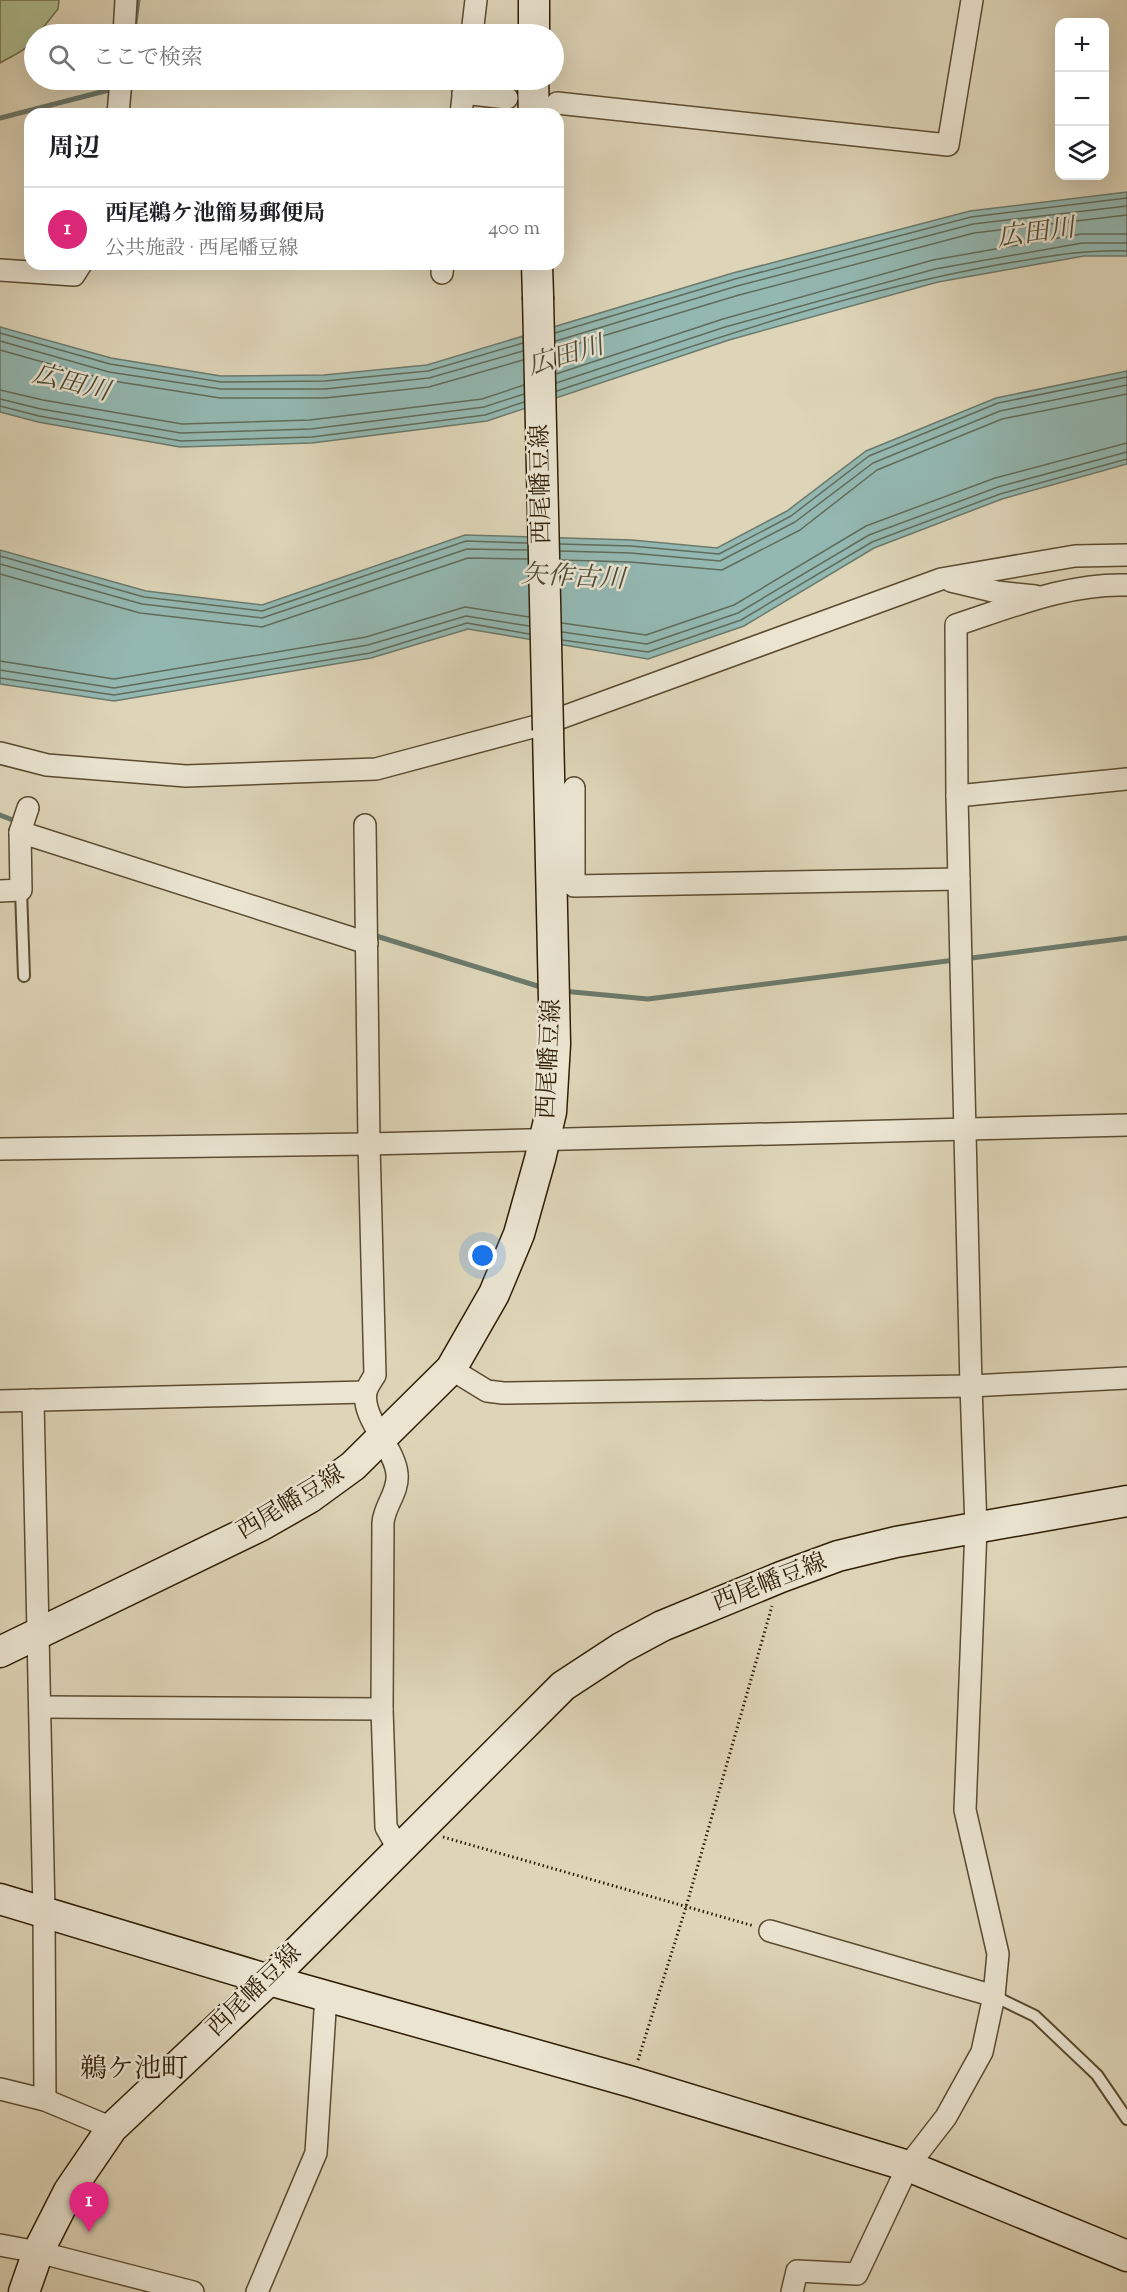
<!DOCTYPE html>
<html lang="ja">
<head>
<meta charset="utf-8">
<style>
	:root { --surface:#fff; --page:#f6f6f6; --text:#202124; --muted:#757577; --line:#e0e0e0; --accent:#db2777 }
	body { margin:0; font-family:"Sorts Mill Goudy","Noto Serif JP",serif; background:var(--page); color:var(--text) }
	.controls { position:absolute; right:18px; top:18px; display:grid; overflow:hidden; border-radius:12px; box-shadow:0 6px 24px #0002 }
	.controls button { width:54px; height:54px; display:grid; place-items:center; padding:0; border:0; border-bottom:2px solid var(--line); background:var(--surface); color:var(--text); font:30px sans-serif }
	.you { position:absolute; left:483px; top:1256px; width:21px; height:21px; margin:-15px; border:4px solid #fff; border-radius:50%; background:#1a73e8; box-shadow:0 0 0 9px #1a73e833 }
	.badge { display:grid; place-items:center; width:39px; height:39px; border-radius:50%; background:var(--accent); color:#fff; font-size:20px; font-weight:700 }
	.pin { position:absolute; translate:-50% -50px; filter:drop-shadow(0 2px 3px #0008) }
	.pin::after { content:''; position:absolute; top:32px; width:21px; height:18px; background:inherit; clip-path:polygon(0 0,100% 0,50% 100%) }
	.list { margin:0; padding:0; list-style:none }
	h2 { display:flex; justify-content:space-between; align-items:center; height:78px; margin:0; padding:0 24px; font-size:26px }
	h2 small { font-size:20px; font-weight:400; color:var(--muted) }
	.list li { display:grid; grid-template-columns:39px 1fr auto; gap:18px; align-items:center; box-sizing:border-box; height:84px; padding:0 24px; border-top:2px solid var(--line) }
	.list b { display:block; font-size:22px; white-space:nowrap }
	.list p { margin:0; font-size:20px; white-space:nowrap; color:var(--muted) }
	.list em { font-size:20px; font-style:normal; color:var(--muted) }
	.icon { flex:none; width:33px; height:33px; fill:none; stroke:currentColor; stroke-width:2; stroke-linecap:round; stroke-linejoin:round }
	.map { position:relative; flex:none; width:1127px; height:2292px; overflow:hidden }
	.search { position:absolute; background:var(--surface); box-shadow:0 6px 24px #0002; left:24px; top:24px; width:540px; height:66px; display:flex; align-items:center; gap:15px; box-sizing:border-box; padding:0 21px; border-radius:33px; color:var(--muted); font-size:22px }
	.panel { position:absolute; background:var(--surface); box-shadow:0 6px 24px #0002; left:24px; top:108px; width:540px; height:162px; border-radius:18px }
	.map>svg:first-child { display:block }
	.green { fill:#afbe90; stroke:#6f6e4a; stroke-width:1.5 }
	.water { fill:#93b8b2; stroke:#6b7a6c; stroke-width:1.5 }
	.lines { fill:none; stroke-linecap:round; stroke-linejoin:round }
	.shore { stroke:#616b5b; stroke-width:1.5 }
	.stream { stroke:#6b7a6c; stroke-width:5 }
	.lane-casing { stroke:#5b4c31; stroke-width:14 }
	.street-casing { stroke:#5b4c31; stroke-width:24 }
	.secondary-casing { stroke:#2f1e04; stroke-width:33 }
	.path { stroke:#2f1e04; stroke-width:3; stroke-dasharray:1.5 3; stroke-linecap:butt }
	.lane { stroke:#eae4d1; stroke-width:10 }
	.street { stroke:#eae4d1; stroke-width:21 }
	.secondary { stroke:#eae4d1; stroke-width:30 }
	.secondary-bridge-casing { stroke:#2f1e04; stroke-width:33; stroke-linecap:butt }
	.secondary-bridge { stroke:#eae4d1; stroke-width:30 }
	.labels { text-anchor:middle; dominant-baseline:central; stroke-width:5; stroke-linejoin:round; paint-order:stroke }
	.street-label { font-size:24px; fill:#2f1e04; stroke:#eae4d1 }
	.water-label { font-size:26px; font-style:italic; fill:#4d4c38; stroke:#eae4d1 }
	.quarter-label { font-size:27px; fill:#2f1e04; stroke:#eae4d1 }
</style>
</head>
<body>
<div class="map">
<svg width="1127" height="2292" viewBox="0 0 1127 2292">
	<rect width="100%" height="100%" fill="#ded5b8"/>
	<filter id="stains"><feTurbulence type="fractalNoise" baseFrequency=".00333" numOctaves="4"/><feColorMatrix values="0 0 0 0 .2 0 0 0 0 .09 0 0 0 0 .02 0 0 0 .5 -.17"/></filter>
	<radialGradient id="worn" r=".72"><stop offset=".6" stop-color="#630" stop-opacity="0"/><stop offset="1" stop-color="#630" stop-opacity=".3"/></radialGradient>
	<path class="green" d="M0,0h59l-1,9 -20,25h-4c-1,15 -23,22 -34,29z"/>
	<g class="water">
		<polygon points="1127,192 1127,256 1084,256 938,282 729,340 487,421 312,443 180,447 38,422 0,412 0,327 111,358 221,376 324,375 427,365 733,273 970,211"/>
		<polygon points="1127,371 1127,464 1002,499 874,548 744,626 648,659 468,629 371,658 114,701 0,684 0,550 146,591 262,605 465,535 632,540 717,548 787,511 866,451 996,398"/>
	</g>
	<g class="lines">
		<g class="shore">
			<polyline points="0,333 110,364 221,382 325,381 428,371 523,343"/>
			<polyline points="555,333 735,279 971,217 1127,198"/>
			<polyline points="0,341 109,372 221,389 325,389 429,378 523,351"/>
			<polyline points="556,341 737,286 973,224 1127,206"/>
			<polyline points="0,350 107,380 220,398 325,398 429,387 523,360"/>
			<polyline points="556,350 739,295 974,233 1127,215"/>
			<polyline points="556,374 723,319 933,260 1081,234 1127,234"/>
			<polyline points="556,383 725,327 935,269 1082,243 1127,243"/>
			<polyline points="0,390 43,400 182,424 310,420 482,399 524,385"/>
			<path d="M557,391c144,-48 290,-99 440,-126 43,-7 85,-16 130,-14"/>
			<polyline points="0,399 41,409 181,433 311,429 484,407 524,394"/>
			<polyline points="0,406 39,416 181,441 312,437 485,415 524,402"/>
			<polyline points="560,544 631,546 719,554 791,516 869,456 998,403 1127,377"/>
			<polyline points="560,551 631,553 720,561 795,522 873,463 1000,411 1127,385"/>
			<polyline points="0,556 144,597 262,611 466,541 527,543"/>
			<polyline points="561,560 630,562 722,570 800,530 877,470 1002,419 1127,394"/>
			<polyline points="0,564 142,604 262,618 467,549 527,550"/>
			<polyline points="0,574 140,613 262,627 468,558 528,559"/>
			<polyline points="562,623 646,635 734,605 866,526 995,478 1127,443"/>
			<polyline points="562,632 647,644 738,613 869,535 998,487 1127,452"/>
			<polyline points="562,640 648,652 741,620 872,542 1000,494 1127,459"/>
			<polyline points="0,661 114,679 366,637 465,607 529,617"/>
			<polyline points="0,670 114,688 368,645 466,616 529,626"/>
			<polyline points="0,678 114,695 370,653 467,623 529,634"/>
		</g>
		<g class="stream">
			<polyline points="134,30 138,0"/>
			<polyline points="0,118 109,90 114,87"/>
			<polyline points="0,815 18,822"/>
			<polyline points="373,935 544,988"/>
			<polyline points="964,959 1127,938"/>
			<polyline points="562,991 648,999 955,960"/>
		</g>
		<g class="lane-casing">
			<g id="lane">
				<polyline points="21,890 24,976"/>
				<polyline points="994,1996 1035,2016 1097,2075 1127,2119"/>
			</g>
		</g>
		<g class="street-casing">
			<g id="street">
				<polyline points="124,34 126,0"/>
				<polyline points="472,34 476,0"/>
				<polyline points="463,93 507,98"/>
				<polyline points="557,103 948,145 972,0"/>
				<polyline points="118,114 121,80"/>
				<polyline points="461,114 465,80"/>
				<polyline points="0,270 74,275 81,264"/>
				<polyline points="442,273 443,264"/>
				<polyline points="951,581 997,592 1035,596"/>
				<polyline points="0,753 47,765 186,776 376,769 544,724 941,579 1075,556 1127,555"/>
				<polyline points="574,788 574,886 959,879"/>
				<polyline points="957,796 1127,779"/>
				<path d="M365,825l4,319 6,231c-3,5 -8,12 -9,17 -5,26 29,56 31,82 2,18 -13,32 -14,49l-1,186 4,118 13,23"/>
				<polyline points="20,832 28,808"/>
				<polyline points="0,891 21,890 20,832 367,943"/>
				<polyline points="0,1149 369,1144 1127,1125"/>
				<polyline points="451,1369 487,1391 503,1393 971,1386 1127,1378"/>
				<polyline points="33,1400 44,1913 45,2100"/>
				<polyline points="0,1401 366,1392"/>
				<polyline points="40,1707 382,1709"/>
				<polyline points="770,1931 994,1996"/>
				<polyline points="0,2089 45,2100 112,2128"/>
				<polyline points="0,2245 38,2252 193,2292"/>
				<polyline points="257,2292 316,2153 326,1995"/>
				<path d="M792,2292l5,-21 60,3 51,-108 38,-49 36,-65 12,-56 4,-42 -33,-144 11,-282 -5,-142 -14,-590 -1,-171c55,-18 112,-42 171,-40"/>
			</g>
		</g>
		<g class="secondary-casing">
			<g id="secondary">
				<polyline points="534,34 534,0"/>
				<polyline points="533,80 534,114"/>
				<polyline points="537,264 538,297"/>
				<polyline points="0,1652 260,1526 309,1498 353,1466 451,1369 494,1294 519,1234 540,1159 551,1112 555,1044 548,730"/>
				<polyline points="0,1899 269,1980 632,2082 908,2166 1127,2256"/>
				<polyline points="24,2292 38,2252 69,2191 112,2128 269,1980 563,1686 621,1648 662,1626 781,1577 838,1556 896,1542 1127,1501"/>
			</g>
		</g>
		<g class="path">
			<polyline points="443,1837 754,1926"/>
			<polyline points="638,2060 686,1907 772,1606"/>
		</g>
		<use href="#lane" class="lane"/>
		<use href="#street" class="street"/>
		<use href="#secondary" class="secondary"/>
		<g class="secondary-bridge-casing">
			<polyline id="secondary-bridge" points="538,297 548,730"/>
		</g>
		<use href="#secondary-bridge" class="secondary-bridge"/>
	</g>
	<g class="labels">
		<g class="street-label">
			<text transform="translate(542 484) rotate(-91)">西尾幡豆線</text>
			<text transform="translate(550 1059) rotate(-87)">西尾幡豆線</text>
			<text transform="translate(291 1503) rotate(-31)">西尾幡豆線</text>
			<text transform="translate(770 1583) rotate(-21)">西尾幡豆線</text>
			<text transform="translate(255 1991) rotate(-44)">西尾幡豆線</text>
		</g>
		<g class="water-label">
			<text transform="translate(1036 234) rotate(-8)">広田川</text>
			<text transform="translate(566 357) rotate(-17)">広田川</text>
			<text transform="translate(71 384) rotate(14)">広田川</text>
			<text transform="translate(573 578) rotate(3)">矢作古川</text>
		</g>
		<g class="quarter-label">
			<text x="134" y="2070">鵜ケ池町</text>
		</g>
	</g>
	<rect width="100%" height="100%" filter="url(#stains)"/>
	<rect width="100%" height="100%" fill="url(#worn)"/>
</svg>
<div class="controls">
<button>+</button>
<button>−</button>
<button><svg class="icon" aria-label="layers" viewBox="0 0 24 24"><path d="M12 4l9 5-9 5-9-5zM3 14l9 5 9-5"/></svg></button>
</div>
<div class="you"></div>
<div class="pin badge" style="left:89px;top:2232px">1</div>
<div class="search"><svg class="icon" aria-label="search" viewBox="0 0 24 24"><circle cx="10" cy="10" r="6"/><path d="M15 15l6 6"/></svg>ここで検索</div>
<section class="panel">
<h2>周辺<small></small></h2>
<ul class="list">
<li><span class="badge">1</span><div><b>西尾鵜ケ池簡易郵便局</b><p>公共施設 · 西尾幡豆線</p></div><em>400 m</em></li>
</ul>
</section>
</div>
</body>
</html>
